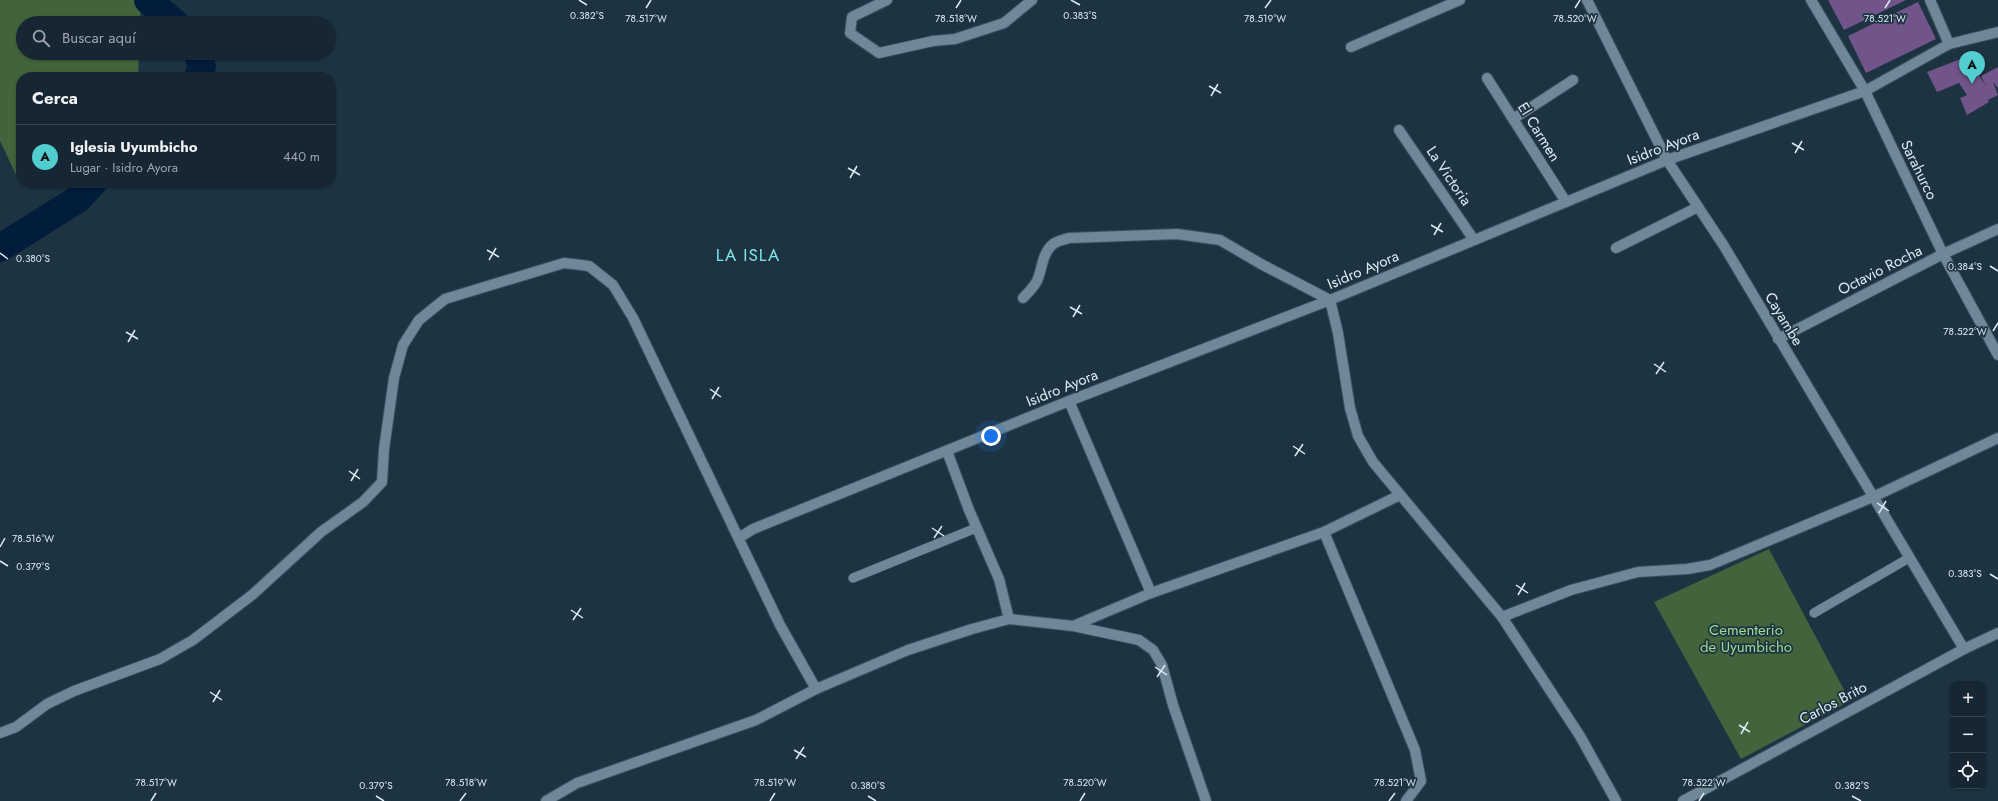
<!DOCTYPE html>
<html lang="es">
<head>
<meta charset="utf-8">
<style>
	:root { --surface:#162632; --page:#23323e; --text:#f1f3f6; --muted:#9ea5ac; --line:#35434d; --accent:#52cdd0 }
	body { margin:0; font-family:Jost,sans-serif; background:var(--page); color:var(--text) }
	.controls { position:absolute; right:12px; bottom:12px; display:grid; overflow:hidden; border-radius:8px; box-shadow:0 1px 3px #0004 }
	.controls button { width:36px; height:36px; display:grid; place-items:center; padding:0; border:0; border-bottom:1px solid var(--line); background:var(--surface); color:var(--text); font:20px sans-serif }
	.you { position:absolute; left:991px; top:436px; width:14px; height:14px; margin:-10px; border:3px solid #fff; border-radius:50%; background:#1a73e8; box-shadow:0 0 0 6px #1a73e833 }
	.badge { display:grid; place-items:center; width:26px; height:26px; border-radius:50%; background:var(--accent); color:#111; font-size:13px; font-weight:700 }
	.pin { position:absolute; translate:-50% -33px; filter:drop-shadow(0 1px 2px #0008) }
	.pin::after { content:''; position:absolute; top:21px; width:14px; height:12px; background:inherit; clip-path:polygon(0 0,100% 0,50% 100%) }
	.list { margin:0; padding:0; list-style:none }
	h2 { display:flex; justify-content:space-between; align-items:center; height:52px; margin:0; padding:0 16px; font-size:17px }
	h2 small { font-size:13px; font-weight:400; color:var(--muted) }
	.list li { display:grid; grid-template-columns:26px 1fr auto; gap:12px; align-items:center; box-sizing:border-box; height:64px; padding:0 16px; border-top:1px solid var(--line) }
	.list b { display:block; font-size:15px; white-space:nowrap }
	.list p { margin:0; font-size:13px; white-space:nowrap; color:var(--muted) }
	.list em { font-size:13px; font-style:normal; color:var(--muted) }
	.icon { flex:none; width:22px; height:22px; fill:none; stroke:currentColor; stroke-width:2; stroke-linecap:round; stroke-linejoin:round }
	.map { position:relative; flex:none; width:1998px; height:801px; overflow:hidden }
	.search { position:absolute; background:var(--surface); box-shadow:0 1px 3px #0004; left:16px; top:16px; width:320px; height:44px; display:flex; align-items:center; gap:10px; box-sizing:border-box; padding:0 14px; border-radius:22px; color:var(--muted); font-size:15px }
	.panel { position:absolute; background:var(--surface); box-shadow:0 1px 3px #0004; left:16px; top:72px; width:320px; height:116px; border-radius:16px }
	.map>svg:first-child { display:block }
	.green { fill:#42633b }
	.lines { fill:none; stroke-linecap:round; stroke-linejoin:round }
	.river { stroke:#021c3c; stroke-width:28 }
	.building { fill:#71558a }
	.service-casing { stroke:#3e505d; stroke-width:10 }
	.minor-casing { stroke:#3e505d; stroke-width:12 }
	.tertiary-casing { stroke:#3e505d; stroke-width:12 }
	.service { stroke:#6f8798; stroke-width:9 }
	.minor { stroke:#6f8798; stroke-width:10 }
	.tertiary { stroke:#6f8798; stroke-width:10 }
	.ticks { fill:none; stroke:#ddeaf3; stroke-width:1.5 }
	.labels { text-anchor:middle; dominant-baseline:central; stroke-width:3.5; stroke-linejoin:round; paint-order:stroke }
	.street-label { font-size:15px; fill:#ddeaf3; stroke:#1e3342 }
	.park-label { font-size:15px; fill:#a0db92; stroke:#1e3342 }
	.quarter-label { font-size:17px; letter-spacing:1px; fill:#7be7e9; stroke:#1e3342 }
	.ticks-label { font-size:10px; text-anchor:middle; fill:#ddeaf3; stroke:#1e3342; stroke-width:3.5; stroke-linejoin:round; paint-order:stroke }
</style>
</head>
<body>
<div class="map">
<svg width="1998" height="801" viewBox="0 0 1998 801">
	<rect width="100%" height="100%" fill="#1e3342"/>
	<g class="green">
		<polygon points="0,0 141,0 140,23 23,23 23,53 139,53 138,77 21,77 21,180 19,181 0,141"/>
		<polygon points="1769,549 1850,701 1741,759 1654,602"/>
	</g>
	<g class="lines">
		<g class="river">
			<polyline points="148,0 175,23"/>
			<polyline points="197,53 202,66 198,77"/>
			<polyline points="0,248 78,199 93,183"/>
		</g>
	</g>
	<g class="building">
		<polygon points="1828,0 1906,0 1844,30"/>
		<polygon points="1918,2 1936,39 1866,73 1848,36"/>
		<polygon points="1971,55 1980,77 1986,86 1981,76 1998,67 1998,88 1993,82 1998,95 1988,100 1989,102 1967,115 1960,98 1967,95 1959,83 1937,92 1927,72"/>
	</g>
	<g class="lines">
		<g class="service-casing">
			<g id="service">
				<polyline points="853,578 976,528"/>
				<polyline points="1814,613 1909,558"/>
			</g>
		</g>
		<g class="minor-casing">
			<g id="minor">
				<polyline points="887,0 852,17 850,33 879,53 933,41 955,39 1004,23 1032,0"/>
				<polyline points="1811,0 1865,91 1943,254 1998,355"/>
				<polyline points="1930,0 1949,44"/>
				<polyline points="1351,47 1460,0"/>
				<polyline points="1487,78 1566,202"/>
				<polyline points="1513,119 1573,80"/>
				<polyline points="1399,130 1474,240"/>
				<polyline points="1616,248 1698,207"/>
				<path d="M1023,298c5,-5 10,-10 14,-17 5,-11 5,-27 15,-36 4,-4 11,-5 17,-7l108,-4 43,6 41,24 69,36 8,33 12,75 8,28 15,26 129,155 78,119 36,65"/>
				<polyline points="947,451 969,510 999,579 1009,619"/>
				<polyline points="1324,532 1415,750 1421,781 1406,801"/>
				<polyline points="739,538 753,529 1069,401 1330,300 1667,160 1587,0"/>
				<polyline points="1151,593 1324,532 1400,495"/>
				<polyline points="1502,617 1571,590 1638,572 1687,569 1710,565 1873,497 1998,438"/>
				<polyline points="1073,626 1139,640 1153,650 1162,665 1173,705 1206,801"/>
				<polyline points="1964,649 1998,633"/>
				<polyline points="0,733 16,727 47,704 74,691 160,659 193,640 252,595 321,532 363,502 382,482 384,449 394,378 403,345 419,320 445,299 564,263 589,266 613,285 633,318 780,625 816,689 908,650 972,629 1009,619 1073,626 1151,593 1069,401"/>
				<polyline points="546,801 577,783 756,720 816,689"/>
			</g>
		</g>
		<g class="tertiary-casing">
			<g id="tertiary">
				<polyline points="1778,339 1943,254 1998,229"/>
				<polyline points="1683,801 1964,649 1724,246 1667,160 1865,91 1949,44 1998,32"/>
			</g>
		</g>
		<use href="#service" class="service"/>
		<use href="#minor" class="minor"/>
		<use href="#tertiary" class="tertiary"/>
	</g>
	<path class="ticks" d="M579,0l8,5M1071,0l9,5M646,8l5,-8M956,8l5,-8M1265,8l6,-8M1575,8l5,-8M1885,8l5,-8M1209,86l12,7M1211,96l7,-12M1792,143l12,7M1795,153l7,-12M848,168l12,7M850,178l7,-12M1431,225l12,7M1434,235l7,-12M487,250l12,7M0,253l8,6M489,260l7,-12M1990,266l8,5M1070,307l12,7M1073,317l7,-12M1993,331l5,-8M126,332l12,7M128,342l7,-12M1654,364l12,8M1656,374l8,-12M710,389l11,8M712,399l7,-12M1293,446l12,8M1295,456l8,-12M349,471l11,8M351,481l7,-12M1877,503l12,8M1879,513l7,-12M932,528l12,8M934,538l8,-12M0,547l5,-9M0,561l8,5M1990,574l8,5M1516,585l12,8M1518,595l7,-12M571,610l12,8M573,620l8,-12M1155,667l12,8M1157,677l8,-12M210,692l12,8M213,702l7,-12M1739,725l11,7M1741,734l7,-12M794,750l12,7M796,759l8,-12M376,796l8,5M868,796l8,5M1852,796l9,5M151,801l5,-8M460,801l6,-8M770,801l5,-8M1080,801l5,-8M1389,801l6,-8M1699,801l5,-8"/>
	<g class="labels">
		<g class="street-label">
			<text transform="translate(1539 132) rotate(58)">El Carmen</text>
			<text transform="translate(1663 147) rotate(-21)">Isidro Ayora</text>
			<text transform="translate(1919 170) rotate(64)">Sarahurco</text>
			<text transform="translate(1449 176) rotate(56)">La Victoria</text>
			<text transform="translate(1363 270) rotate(-23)">Isidro Ayora</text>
			<text transform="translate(1880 270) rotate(-27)">Octavio Rocha</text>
			<text transform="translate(1784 319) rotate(59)">Cayambe</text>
			<text transform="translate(1062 388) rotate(-22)">Isidro Ayora</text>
			<text transform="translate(1833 703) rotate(-28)">Carlos Brito</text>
		</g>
		<g class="park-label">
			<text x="1746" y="630">Cementerio<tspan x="1746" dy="17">de Uyumbicho</tspan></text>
		</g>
		<g class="quarter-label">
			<text x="748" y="255">LA ISLA</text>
		</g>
	</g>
	<g class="ticks-label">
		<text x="587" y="19">0.382°S</text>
		<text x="1080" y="19">0.383°S</text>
		<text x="646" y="22">78.517°W</text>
		<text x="956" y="22">78.518°W</text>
		<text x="1265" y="22">78.519°W</text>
		<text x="1575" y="22">78.520°W</text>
		<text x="1885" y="22">78.521°W</text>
		<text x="33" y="262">0.380°S</text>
		<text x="1965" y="270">0.384°S</text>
		<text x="1965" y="335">78.522°W</text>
		<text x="33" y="542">78.516°W</text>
		<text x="33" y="570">0.379°S</text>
		<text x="1965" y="577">0.383°S</text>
		<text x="156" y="786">78.517°W</text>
		<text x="466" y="786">78.518°W</text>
		<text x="775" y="786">78.519°W</text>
		<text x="1085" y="786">78.520°W</text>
		<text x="1395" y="786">78.521°W</text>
		<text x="1704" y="786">78.522°W</text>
		<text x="376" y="789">0.379°S</text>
		<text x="868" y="789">0.380°S</text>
		<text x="1852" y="789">0.382°S</text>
	</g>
</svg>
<div class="controls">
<button>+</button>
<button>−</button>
<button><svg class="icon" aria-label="locate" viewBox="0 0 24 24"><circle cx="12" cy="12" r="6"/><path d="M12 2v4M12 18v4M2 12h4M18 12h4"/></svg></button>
</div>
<div class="you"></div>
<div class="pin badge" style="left:1972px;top:84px">A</div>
<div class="search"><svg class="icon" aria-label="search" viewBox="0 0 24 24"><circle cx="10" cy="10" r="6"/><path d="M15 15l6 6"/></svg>Buscar aquí</div>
<section class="panel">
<h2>Cerca<small></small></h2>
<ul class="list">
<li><span class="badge">A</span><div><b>Iglesia Uyumbicho</b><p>Lugar · Isidro Ayora</p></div><em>440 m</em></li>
</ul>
</section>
</div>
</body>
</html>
